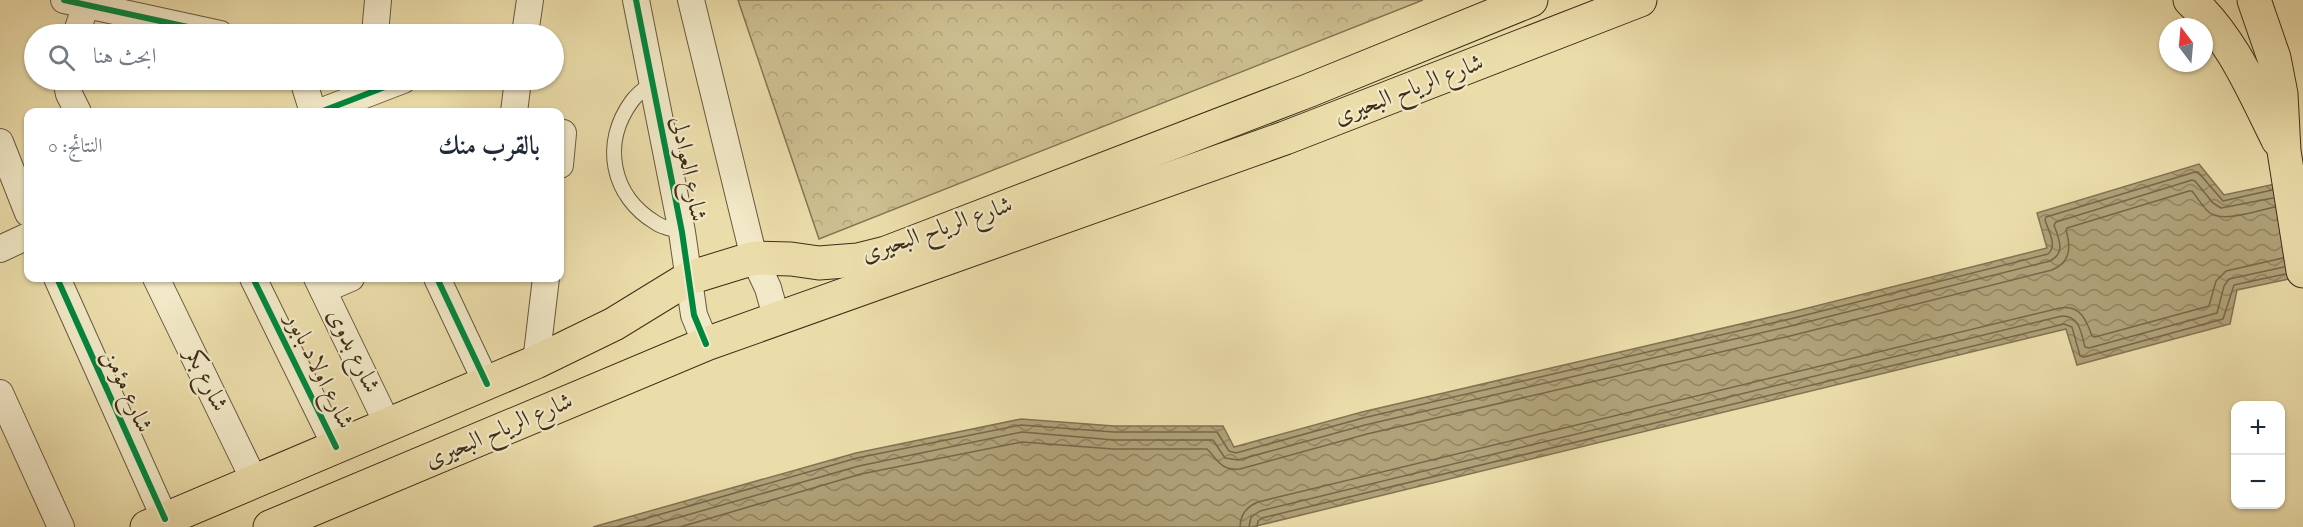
<!DOCTYPE html>
<html lang="ar">
<head>
<meta charset="utf-8">
<style>
	:root { --surface:#fff; --page:#f2f2f3; --text:#1f2937; --muted:#747a83; --line:#e0e1e3 }
	body { margin:0; font-family:"IM FELL English",Amiri,serif; background:var(--page); color:var(--text); direction:rtl }
	.controls { position:absolute; right:18px; bottom:18px; display:grid; overflow:hidden; border-radius:12px; box-shadow:0 2px 4px #0004 }
	.controls button { width:54px; height:54px; display:grid; place-items:center; padding:0; border:0; border-bottom:2px solid var(--line); background:var(--surface); color:var(--text); font:30px sans-serif }
	.compass { position:absolute; left:2159px; top:18px; width:54px; height:54px; border-radius:50%; background:var(--surface); box-shadow:0 2px 4px #0004; rotate:344deg }
	.list { margin:0; padding:0; list-style:none }
	h2 { display:flex; justify-content:space-between; align-items:center; height:78px; margin:0; padding:0 24px; font-size:26px }
	h2 small { font-size:20px; font-weight:400; color:var(--muted) }
	.icon { flex:none; width:33px; height:33px; fill:none; stroke:currentColor; stroke-width:2; stroke-linecap:round; stroke-linejoin:round }
	.map { position:relative; flex:none; width:2303px; height:527px; overflow:hidden; direction:ltr }
	.search { position:absolute; background:var(--surface); box-shadow:0 2px 4px #0004; left:24px; top:24px; width:540px; height:66px; display:flex; align-items:center; gap:15px; box-sizing:border-box; padding:0 21px; border-radius:33px; color:var(--muted); font-size:22px }
	.panel { position:absolute; background:var(--surface); box-shadow:0 2px 4px #0004; left:24px; top:108px; width:540px; height:174px; border-radius:12px; direction:rtl }
	.map>svg:first-child { display:block }
	.park { fill:url(#park-crowns); stroke:#857654; stroke-width:1.5 }
	.water { fill:url(#water-waves); stroke:#827352; stroke-width:1.5 }
	.lines { fill:none; stroke-linecap:round; stroke-linejoin:round }
	.shore { stroke:#766748; stroke-width:1.5 }
	.lane-casing { stroke:#68593c; stroke-width:16 }
	.street-casing { stroke:#68593c; stroke-width:28 }
	.primary-casing { stroke:#3d2d18; stroke-width:35 }
	.lane { stroke:#f2e9c8; stroke-width:14 }
	.street { stroke:#f2e9c8; stroke-width:26 }
	.primary { stroke:#ebddaa; stroke-width:33 }
	.cycleway-casing { stroke:#f2e9c8; stroke-width:10 }
	.cycleway { stroke:#00873e; stroke-width:6 }
	.labels { text-anchor:middle; dominant-baseline:central; stroke-width:4.5; stroke-linejoin:round; paint-order:stroke }
	.street-label { font-size:24px; fill:#3d2d18; stroke:#f2e9c8 }
</style>
</head>
<body>
<div class="map">
<svg width="2303" height="527" viewBox="0 0 2303 527">
	<defs>
		<pattern id="park-crowns" width="20" height="18" patternUnits="userSpaceOnUse" patternTransform="scale(1.5)"><rect width="20" height="18" fill="#cdbf91"/><path d="M2 6a3 3 0 1 1 6 0M12 15a3 3 0 1 1 6 0" fill="none" stroke="#b1a47c"/></pattern>
		<pattern id="water-waves" width="16" height="10" patternUnits="userSpaceOnUse" patternTransform="scale(1.5)"><rect width="16" height="10" fill="#b0a178"/><path d="M0 5q4-4 8 0t8 0" fill="none" stroke="#908461"/></pattern>
	</defs>
	<rect width="100%" height="100%" fill="#ebddaa"/>
	<filter id="stains"><feTurbulence type="fractalNoise" baseFrequency=".00333" numOctaves="4"/><feColorMatrix values="0 0 0 0 .2 0 0 0 0 .09 0 0 0 0 .02 0 0 0 .5 -.17"/></filter>
	<radialGradient id="worn" r=".72"><stop offset=".6" stop-color="#630" stop-opacity="0"/><stop offset="1" stop-color="#630" stop-opacity=".3"/></radialGradient>
	<polygon class="park" points="738,0 1423,0 819,239"/>
	<polygon class="water" points="2199,164 2224,195 2303,178 2303,276 2237,290 2230,324 2077,365 2066,329 1252,527 593,527 856,453 1021,419 1114,426 1223,426 1234,447 1362,412 1788,313 2047,248 2037,213"/>
	<g class="lines">
		<g class="shore">
			<path d="M616,527l241,-69 164,-33 93,7h103l12,19 7,2 127,-35 427,-99 258,-65c10,-8 0,-24 -3,-34l1,-3 149,-45h3l25,29 49,-11"/>
			<path d="M645,527l214,-61 163,-34 92,8h99l12,18 13,2 127,-35 426,-99 259,-65c16,-8 9,-22 4,-36l2,-3 136,-42 3,1 18,22 8,5 52,-10"/>
			<path d="M680,527l181,-53 161,-32 91,7h94c11,11 14,22 33,20l127,-35 427,-99 258,-65c19,-8 19,-23 14,-40l1,-2 122,-37h3c6,7 11,17 18,22 15,10 48,-3 65,-6"/>
			<path d="M1240,527c0,-12 6,-20 18,-25l802,-194c20,-3 26,11 32,28l3,1 114,-31 7,-25 10,-10 57,-13"/>
			<path d="M1249,527l2,-10 9,-6 802,-195c18,0 19,17 23,31l4,1 128,-35 7,-27 5,-7 55,-12"/>
			<polyline points="1257,527 1258,521 1262,518 2064,324 2072,327 2080,356 2084,357 2223,319 2234,285 2285,274"/>
		</g>
		<g class="lane-casing">
			<path id="lane" d="M652,83c-7,5 -15,11 -20,18 -31,42 -21,95 24,122 7,5 17,6 26,9"/>
		</g>
		<g class="street-casing">
			<g id="street">
				<polyline points="64,0 220,34"/>
				<polyline points="636,0 682,232 694,315 706,344"/>
				<polyline points="691,0 754,258 768,288 777,320"/>
				<polyline points="76,34 86,5"/>
				<polyline points="375,34 378,0"/>
				<polyline points="525,34 530,0"/>
				<polyline points="66,80 69,94 78,112"/>
				<polyline points="303,80 313,112"/>
				<polyline points="320,112 403,80"/>
				<polyline points="514,112 518,80"/>
				<polyline points="0,142 28,213"/>
				<polyline points="560,165 563,133"/>
				<polyline points="0,249 28,236"/>
				<polyline points="57,278 165,519"/>
				<polyline points="156,278 255,482"/>
				<polyline points="253,278 336,447"/>
				<polyline points="317,278 388,425"/>
				<polyline points="437,278 487,384"/>
				<polyline points="323,290 351,278"/>
				<polyline points="536,362 546,278"/>
				<polyline points="0,393 61,527"/>
			</g>
		</g>
		<g class="primary-casing">
			<g id="primary">
				<path d="M2190,0c42,38 63,90 88,140"/>
				<polyline points="2254,0 2274,58 2281,94 2284,151 2303,271"/>
				<polyline points="147,527 536,362 614,324 689,278 754,258 791,259 819,263 858,260 886,253 1310,90 1531,0"/>
				<polyline points="270,527 706,344 1285,138 1640,0"/>
			</g>
		</g>
		<use href="#lane" class="lane"/>
		<use href="#street" class="street"/>
		<use href="#primary" class="primary"/>
		<g class="cycleway-casing">
			<g id="cycleway">
				<polyline points="64,0 220,34"/>
				<polyline points="636,0 682,232 694,315 706,344"/>
				<polyline points="320,112 403,80"/>
				<polyline points="57,278 165,519"/>
				<polyline points="253,278 336,447"/>
				<polyline points="437,278 487,384"/>
			</g>
		</g>
		<use href="#cycleway" class="cycleway"/>
	</g>
	<g class="labels">
		<g class="street-label">
			<text transform="translate(1409 90) rotate(-21)">شارع الرياح البحيرى</text>
			<text transform="translate(688 169) rotate(79)">شارع العوادلى</text>
			<text transform="translate(937 230) rotate(-19)">شارع الرياح البحيرى</text>
			<text transform="translate(353 351) rotate(64)">شارع بدوى</text>
			<text transform="translate(319 371) rotate(64)">شارع اولاد بابور</text>
			<text transform="translate(206 380) rotate(64)">شارع بكر</text>
			<text transform="translate(127 391) rotate(66)">شارع مؤمن</text>
			<text transform="translate(499 431) rotate(-23)">شارع الرياح البحيرى</text>
		</g>
	</g>
	<rect width="100%" height="100%" filter="url(#stains)"/>
	<rect width="100%" height="100%" fill="url(#worn)"/>
</svg>
<div class="controls">
<button>+</button>
<button>−</button>
</div>
<svg class="compass" viewBox="-18 -18 36 36"><path d="M0-13l5 13h-10z" fill="#e53935"/><path d="M0 13l5-13h-10z" fill="#747a83"/></svg>
<div class="search"><svg class="icon" aria-label="search" viewBox="0 0 24 24"><circle cx="10" cy="10" r="6"/><path d="M15 15l6 6"/></svg>ابحث هنا</div>
<section class="panel">
<h2>بالقرب منك<small>النتائج: 0</small></h2>
<ul class="list">
</ul>
</section>
</div>
</body>
</html>
